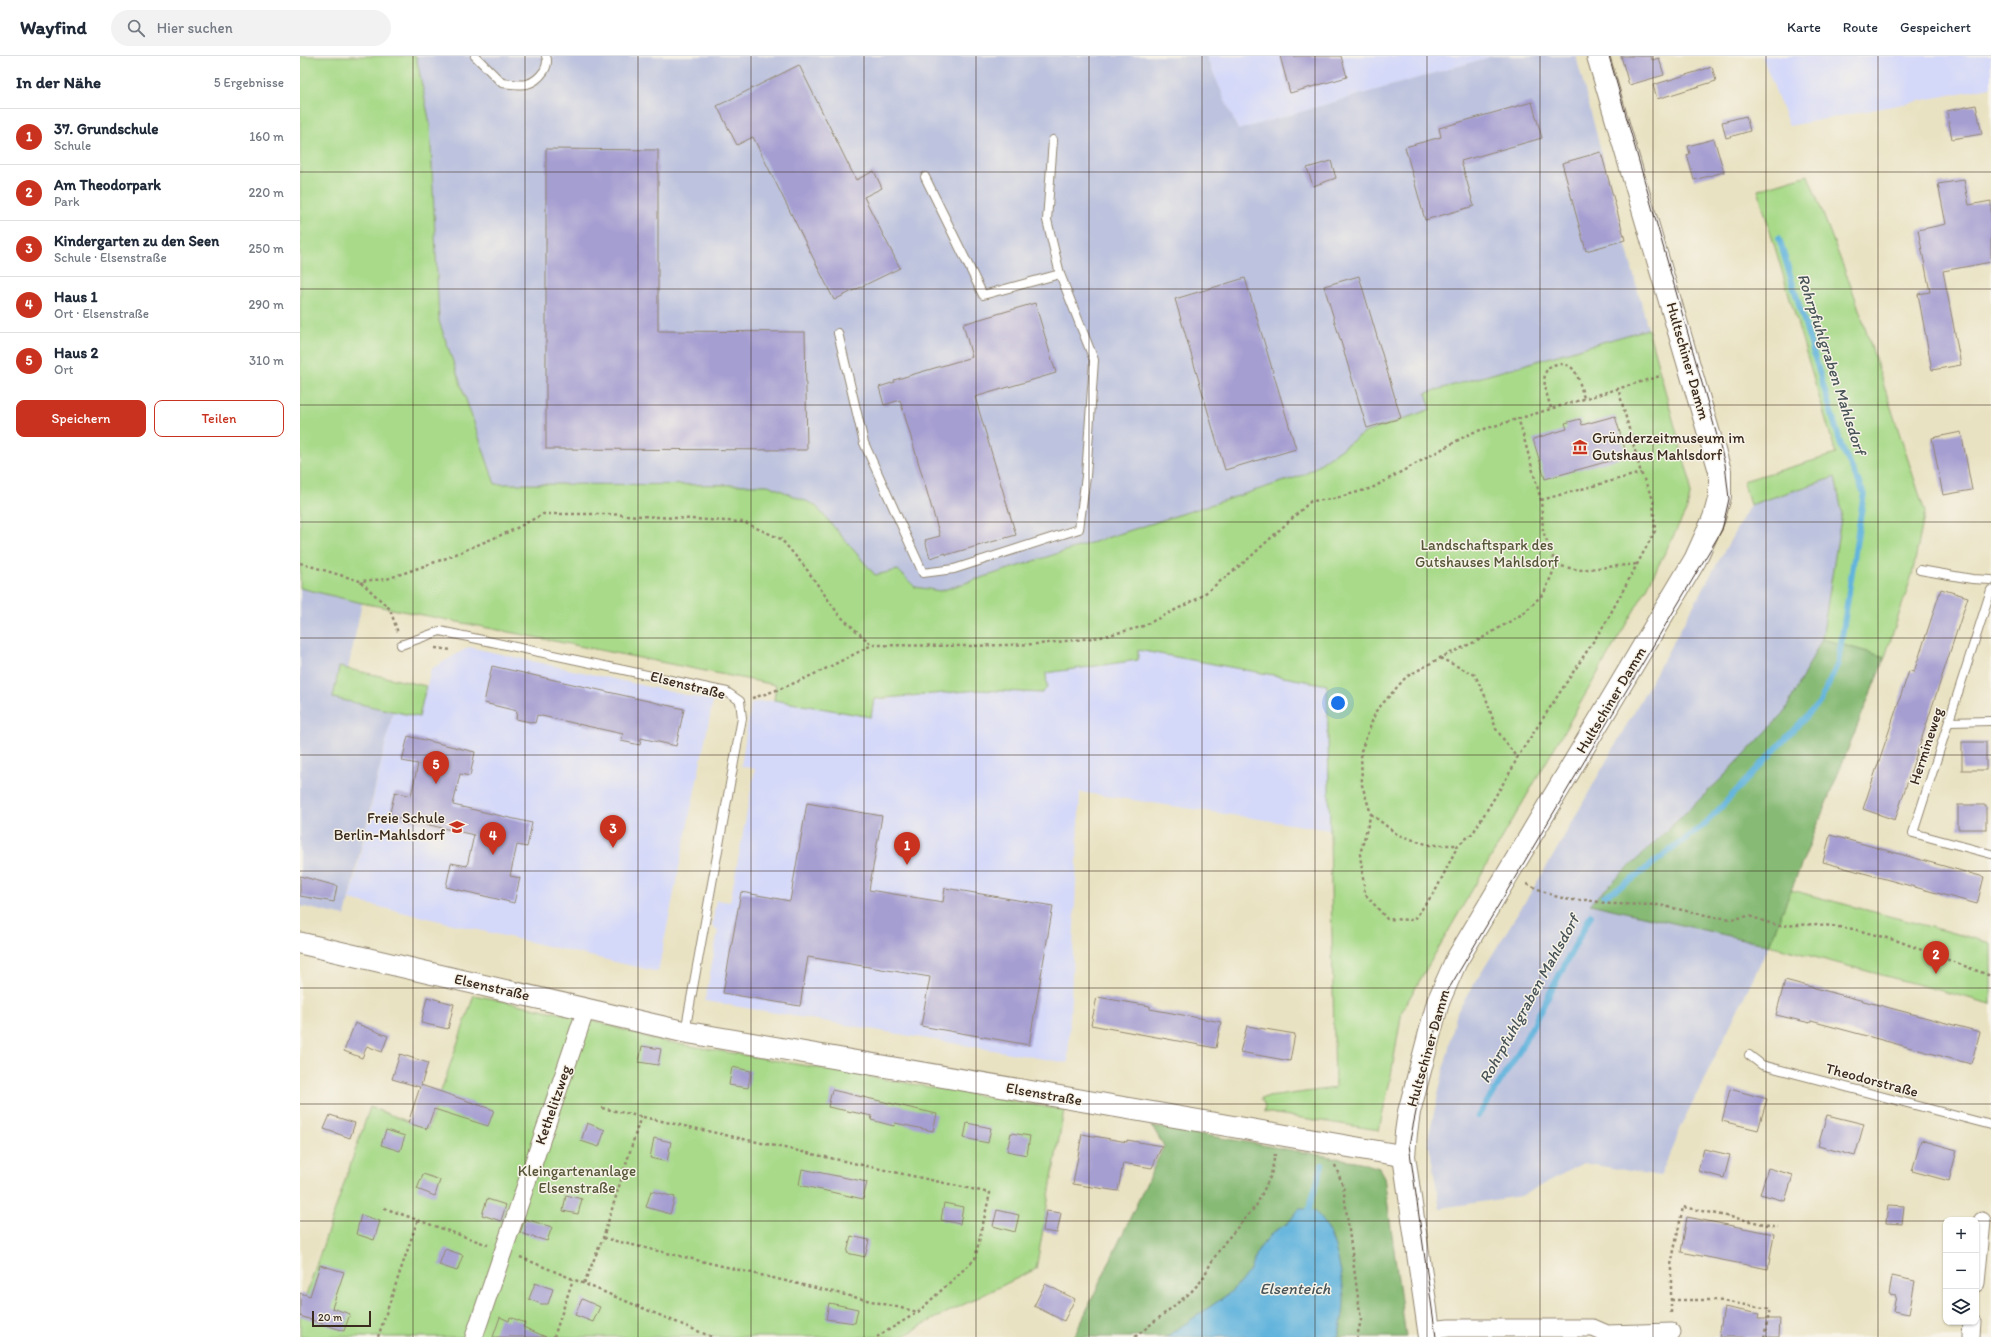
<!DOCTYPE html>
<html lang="de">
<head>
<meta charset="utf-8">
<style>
	:root { --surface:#fff; --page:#f2f2f3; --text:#1f2937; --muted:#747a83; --line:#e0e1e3; --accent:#c8321e }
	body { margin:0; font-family:Itim,sans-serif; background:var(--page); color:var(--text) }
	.controls { position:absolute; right:12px; bottom:12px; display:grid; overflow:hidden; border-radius:8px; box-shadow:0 1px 3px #0004 }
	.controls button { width:36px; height:36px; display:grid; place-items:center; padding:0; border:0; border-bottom:1px solid var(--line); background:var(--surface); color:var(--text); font:20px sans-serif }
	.scale { position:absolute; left:12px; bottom:10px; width:59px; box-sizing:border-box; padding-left:4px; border:2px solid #3b2a1e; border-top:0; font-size:11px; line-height:14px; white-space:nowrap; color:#3b2a1e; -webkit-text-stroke:3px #f7f3e8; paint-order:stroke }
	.you { position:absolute; left:1038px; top:647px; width:14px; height:14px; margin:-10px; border:3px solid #fff; border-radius:50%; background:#1a73e8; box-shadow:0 0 0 6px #1a73e833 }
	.badge { display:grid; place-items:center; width:26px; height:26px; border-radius:50%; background:var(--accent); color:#fff; font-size:13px; font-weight:700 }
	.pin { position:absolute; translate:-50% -33px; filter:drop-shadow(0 1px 2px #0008) }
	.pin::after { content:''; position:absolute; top:21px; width:14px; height:12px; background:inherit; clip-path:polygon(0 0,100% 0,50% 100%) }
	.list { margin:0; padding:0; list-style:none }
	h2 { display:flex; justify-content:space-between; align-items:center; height:52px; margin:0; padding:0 16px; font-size:17px }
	h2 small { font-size:13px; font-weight:400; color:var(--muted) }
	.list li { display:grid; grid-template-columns:26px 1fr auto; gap:12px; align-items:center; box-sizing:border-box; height:56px; padding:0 16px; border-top:1px solid var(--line) }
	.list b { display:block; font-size:15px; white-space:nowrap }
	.list p { margin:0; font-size:13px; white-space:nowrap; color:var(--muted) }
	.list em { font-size:13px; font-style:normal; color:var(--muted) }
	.actions { display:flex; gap:8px; padding:12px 16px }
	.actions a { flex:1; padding:9px 0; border:1px solid var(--accent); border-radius:8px; text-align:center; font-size:14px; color:var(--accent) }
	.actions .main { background:var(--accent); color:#fff }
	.icon { flex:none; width:22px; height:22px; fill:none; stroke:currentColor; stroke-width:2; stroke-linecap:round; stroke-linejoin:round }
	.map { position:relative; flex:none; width:1691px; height:1281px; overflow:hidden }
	header { display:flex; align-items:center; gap:24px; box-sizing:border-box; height:56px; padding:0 20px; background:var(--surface); border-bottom:1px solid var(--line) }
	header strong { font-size:19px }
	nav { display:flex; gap:22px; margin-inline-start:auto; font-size:14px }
	.search { width:280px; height:36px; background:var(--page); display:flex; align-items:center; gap:10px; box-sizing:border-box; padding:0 14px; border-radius:22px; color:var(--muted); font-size:15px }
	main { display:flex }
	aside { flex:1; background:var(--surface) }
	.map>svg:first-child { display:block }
	.built { fill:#d4d8f9 }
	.industrial { fill:#bdc3de }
	.green { fill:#a8da89; stroke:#728254 }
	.forest { fill:#86ba75; stroke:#60724a }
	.water { fill:#62b4dd; stroke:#4e6f7e }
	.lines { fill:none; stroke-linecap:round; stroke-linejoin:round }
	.stream { stroke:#62b4dd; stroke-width:6 }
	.building { fill:#a59ed1 }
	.service-casing { stroke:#928670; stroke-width:10 }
	.minor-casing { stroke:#928670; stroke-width:19 }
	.tertiary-casing { stroke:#928670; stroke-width:23 }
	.secondary-casing { stroke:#928670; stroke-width:24 }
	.path { stroke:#928670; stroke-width:2.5; stroke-dasharray:3 3; stroke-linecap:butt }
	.service { stroke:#fff; stroke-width:8 }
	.minor { stroke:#fff; stroke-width:17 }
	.tertiary { stroke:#fff; stroke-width:21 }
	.secondary { stroke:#fff; stroke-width:22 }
	.tram { stroke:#3b2a1e; stroke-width:1 }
	.grid { fill:none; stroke:#3b2a1e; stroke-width:1; stroke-opacity:0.55 }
	.labels { text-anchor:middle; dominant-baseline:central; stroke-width:3; stroke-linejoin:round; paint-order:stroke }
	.street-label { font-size:15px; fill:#3b2a1e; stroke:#f7f3e8 }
	.poi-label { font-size:15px; fill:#3b2a1e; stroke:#f7f3e8; text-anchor:start }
	.park-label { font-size:15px; fill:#565639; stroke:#f7f3e8 }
	.water-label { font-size:16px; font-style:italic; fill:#475357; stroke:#f7f3e8 }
</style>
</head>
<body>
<header>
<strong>Wayfind</strong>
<div class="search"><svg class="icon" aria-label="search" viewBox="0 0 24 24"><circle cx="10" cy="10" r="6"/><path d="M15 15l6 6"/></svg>Hier suchen</div>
<nav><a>Karte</a><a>Route</a><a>Gespeichert</a></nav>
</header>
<main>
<aside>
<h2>In der Nähe<small>5 Ergebnisse</small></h2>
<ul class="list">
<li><span class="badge">1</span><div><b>37. Grundschule</b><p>Schule</p></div><em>160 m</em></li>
<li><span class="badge">2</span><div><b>Am Theodorpark</b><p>Park</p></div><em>220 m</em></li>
<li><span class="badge">3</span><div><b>Kindergarten zu den Seen</b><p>Schule · Elsenstraße</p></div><em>250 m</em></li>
<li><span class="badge">4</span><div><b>Haus 1</b><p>Ort · Elsenstraße</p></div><em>290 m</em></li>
<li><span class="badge">5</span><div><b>Haus 2</b><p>Ort</p></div><em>310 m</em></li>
</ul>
<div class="actions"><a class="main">Speichern</a><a>Teilen</a></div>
</aside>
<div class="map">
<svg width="1691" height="1281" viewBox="0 0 1691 1281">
	<rect width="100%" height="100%" fill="#f7f3e8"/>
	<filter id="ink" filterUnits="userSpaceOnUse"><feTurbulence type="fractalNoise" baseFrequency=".025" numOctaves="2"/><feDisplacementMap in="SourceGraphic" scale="8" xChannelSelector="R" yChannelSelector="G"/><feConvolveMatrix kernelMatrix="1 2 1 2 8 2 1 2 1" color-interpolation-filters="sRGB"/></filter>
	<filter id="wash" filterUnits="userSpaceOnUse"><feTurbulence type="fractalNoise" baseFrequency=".012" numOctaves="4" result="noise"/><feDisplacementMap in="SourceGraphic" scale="16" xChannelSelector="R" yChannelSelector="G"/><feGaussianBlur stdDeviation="0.9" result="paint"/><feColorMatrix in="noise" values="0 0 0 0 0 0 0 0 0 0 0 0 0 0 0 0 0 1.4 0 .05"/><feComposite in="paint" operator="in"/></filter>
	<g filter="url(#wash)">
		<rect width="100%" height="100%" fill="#e9e2c2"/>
		<g class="built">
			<polygon points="906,0 1194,0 938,74"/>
			<polygon points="1462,0 1691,0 1691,31 1489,70"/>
			<polygon points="169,591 413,645 358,916 50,844 93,655 119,661 131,613"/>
			<polygon points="838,594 1027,629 1030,774 780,736 768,1007 405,945 418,875 412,869 416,844 430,846 455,713 441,710 451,647 474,644 571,661 574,644 679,634 742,637 747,632 746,617 838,604"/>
		</g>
		<g class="industrial">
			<polygon points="116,0 906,0 938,74 1194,0 1276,0 1348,273 1127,337 1131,353 1064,377 1004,419 640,535 615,531 598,514 575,519 515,449 468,429 195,428 139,265 130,68"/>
			<polygon points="1535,421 1542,456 1522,583 1484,657 1422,722 1290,848 1469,889 1382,1069 1360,1120 1283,1107 1221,1140 1140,1152 1128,1083 1157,956 1252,802 1450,449"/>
			<polygon points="0,532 62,547 48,613 40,611 33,641 93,655 45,860 0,850"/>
		</g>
		<g class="green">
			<polygon points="0,0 116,0 130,68 139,265 195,428 468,429 515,449 575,519 598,514 615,531 640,535 1004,419 1064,377 1131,353 1126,337 1348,273 1390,425 1390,439 1387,453 1347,532 1102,955 1090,1025 1079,1074 964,1056 965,1050 961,1042 1035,1032 1027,629 838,594 838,604 746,617 747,632 742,637 679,634 574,643 571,661 474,644 476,629 62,547 0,532"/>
			<polygon points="1508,119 1555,241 1625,456 1612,519 1585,601 1522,583 1542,456 1535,421 1450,449 1443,425 1536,398 1458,134"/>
			<polygon points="39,611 126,630 119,661 33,642"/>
			<polygon points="1491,834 1691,887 1691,948 1469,889"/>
			<polygon points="174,939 292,964 356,984 764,1054 736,1213 622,1269 603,1281 0,1281 0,1257 70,1051 128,1073"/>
		</g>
		<g class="forest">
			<polygon points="1522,583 1585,601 1469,889 1290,848 1422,722 1484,657"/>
			<path d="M852,1070l208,36 19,6 5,9 22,160h-68c9,-30 6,-58 -3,-88 -2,-8 -4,-17 -9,-23 -6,-7 -19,-12 -26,-17l-12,14 -16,10 -13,16 -10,22 -10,13 -12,11 -61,42h-92l90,-191z"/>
		</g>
		<path class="water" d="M999,1153c3,0 7,0 10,0 24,7 35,70 35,92 0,12 -3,24 -6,36h-172l61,-42 12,-11 10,-13 10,-22 13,-16 16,-10z"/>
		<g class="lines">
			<g class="stream">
				<polyline points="1304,840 1330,825 1406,767 1520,646 1538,607 1564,437 1542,392 1479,182"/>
				<polyline points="1178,1060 1216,1001 1291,859"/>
				<polyline points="1009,1153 1022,1109"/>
			</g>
		</g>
		<g id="blocks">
			<g class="building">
				<polygon points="980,0 1041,0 1047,21 990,37"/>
				<polygon points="1321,0 1351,0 1352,4 1359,2 1364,19 1329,29"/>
				<polygon points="499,9 556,124 574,115 582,132 564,141 600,212 534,244 453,81 437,89 417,50"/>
				<polygon points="1412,11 1416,25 1357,43 1353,29"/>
				<polygon points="1232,46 1242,82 1161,105 1174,150 1125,164 1105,91 1141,81 1139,72"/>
				<polygon points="1676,49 1682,78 1652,83 1647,55"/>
				<polygon points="1446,60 1450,75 1426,82 1422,66"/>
				<polygon points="1414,83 1424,116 1394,124 1387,99 1390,98 1388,90"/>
				<polygon points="246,93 358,94 358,275 505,276 507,394 246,393"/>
				<polygon points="1301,96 1325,184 1286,195 1262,107"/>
				<polygon points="1031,105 1036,122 1013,130 1007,112"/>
				<polygon points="1664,124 1669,149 1691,145 1691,206 1643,215 1661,309 1632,314 1618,238 1630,236 1618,174 1646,168 1638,128"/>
				<polygon points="1059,220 1101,362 1067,372 1024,230"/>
				<polygon points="945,222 996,393 925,414 875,243"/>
				<polygon points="735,247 756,317 675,341 716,479 646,499 646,497 630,502 625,484 640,480 600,344 584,349 579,331 595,326 594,324 672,301 663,268"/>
				<polygon points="1315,360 1327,400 1245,423 1233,383 1267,373 1265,367 1280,363 1282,369"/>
				<polygon points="1661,376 1672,434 1643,439 1632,382"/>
				<polygon points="1641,533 1668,541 1595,764 1563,753 1609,615 1614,616"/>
				<polygon points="192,610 384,653 376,690 341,682 340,689 321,685 323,678 237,659 235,667 216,663 217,655 184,647"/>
				<polygon points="108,680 175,696 170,720 160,718 153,749 232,767 227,791 217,789 210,820 220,822 214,847 146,831 151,807 167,810 174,779 89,760 95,736 111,740 118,708 102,705"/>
				<rect x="1662" y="686" width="24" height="28"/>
				<polygon points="507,747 582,760 569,834 643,846 645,832 753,850 729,989 621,970 630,921 508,901 500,950 423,937 441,836 490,845"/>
				<rect x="1658" y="749" width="28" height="24"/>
				<polygon points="1530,779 1684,821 1677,848 1523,806"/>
				<polygon points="0,820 37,830 34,846 0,840"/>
				<polygon points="1485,924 1680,976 1671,1008 1511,965 1510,967 1476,959"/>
				<polygon points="127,941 154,948 148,973 121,967"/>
				<polygon points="797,941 850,950 850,953 921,966 916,992 791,969"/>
				<polygon points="55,967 88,980 82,996 67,990 62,1002 44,995"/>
				<polygon points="947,970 995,978 990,1005 940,996"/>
				<polygon points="342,990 361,993 358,1009 339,1006"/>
				<polygon points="100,998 128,1007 121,1029 194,1054 188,1070 134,1053 127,1073 108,1067 120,1031 92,1023"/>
				<polygon points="432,1011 451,1015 448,1032 429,1029"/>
				<polygon points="1430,1033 1467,1043 1458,1074 1422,1065"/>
				<polygon points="532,1034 637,1058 633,1075 595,1067 594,1070 571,1064 572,1060 528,1051"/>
				<polygon points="30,1059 55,1067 50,1082 24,1073"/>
				<polygon points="1527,1059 1564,1068 1555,1100 1518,1090"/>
				<polygon points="287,1067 305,1074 299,1091 281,1085"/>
				<polygon points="667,1067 691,1072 688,1087 664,1082"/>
				<polygon points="86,1074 105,1080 100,1095 81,1089"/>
				<polygon points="711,1077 730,1080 727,1099 707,1095"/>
				<polygon points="782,1078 827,1086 827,1084 862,1090 852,1112 823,1107 818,1135 773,1128"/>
				<polygon points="354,1082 371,1086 367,1106 350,1102"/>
				<polygon points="1621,1084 1657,1094 1649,1125 1612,1115"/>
				<polygon points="1404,1093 1430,1099 1424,1122 1398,1115"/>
				<polygon points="1468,1112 1493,1119 1485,1145 1460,1138"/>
				<polygon points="502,1113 567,1126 563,1143 499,1129"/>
				<polygon points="123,1118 140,1124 135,1140 117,1133"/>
				<polygon points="351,1135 375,1141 370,1158 346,1151"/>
				<polygon points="266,1139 282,1143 278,1158 263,1155"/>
				<polygon points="187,1143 206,1149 201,1165 182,1159"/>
				<polygon points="644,1147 663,1151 660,1168 641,1164"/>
				<polygon points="1588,1149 1604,1150 1602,1168 1586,1167"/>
				<polygon points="697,1154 719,1159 715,1176 693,1170"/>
				<polygon points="746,1155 761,1157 757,1177 743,1175"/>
				<polygon points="61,1159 80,1165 74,1184 56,1178"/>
				<polygon points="1387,1161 1474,1178 1468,1213 1381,1196"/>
				<polygon points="225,1163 252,1171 247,1185 220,1177"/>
				<polygon points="551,1180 569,1184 565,1201 547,1197"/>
				<polygon points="145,1193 163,1199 157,1215 139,1209"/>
				<polygon points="20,1209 44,1216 32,1252 50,1258 44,1275 0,1260 0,1237 10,1240"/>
				<polygon points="1592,1220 1615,1225 1609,1258 1593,1255 1596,1240 1589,1239"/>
				<polygon points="235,1227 253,1233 248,1248 241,1248 229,1243"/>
				<polygon points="745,1228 775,1243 764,1265 734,1250"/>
				<polygon points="282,1243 300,1251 293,1266 275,1259"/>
				<polygon points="529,1247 558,1253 555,1267 526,1263"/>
				<polygon points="1424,1251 1459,1258 1458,1263 1480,1263 1479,1281 1419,1281"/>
				<polygon points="200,1261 209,1265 210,1261 225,1267 223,1271 246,1281 193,1281"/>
			</g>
		</g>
	</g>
	<g filter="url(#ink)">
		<use href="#blocks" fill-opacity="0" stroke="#928670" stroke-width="1"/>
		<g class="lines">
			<g class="service-casing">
				<g id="service">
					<path d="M175,0l27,27c19,2 30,5 42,-12 3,-5 4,-10 2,-15"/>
					<polyline points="625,121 683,239 760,218"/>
					<polyline points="538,277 564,387 623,517 654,513 779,473 786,420 794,304 760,218 747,164 753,84"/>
					<polyline points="1620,514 1672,523 1691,524"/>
					<polyline points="1691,534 1613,777 1691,798"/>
					<polyline points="101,589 140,575 427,636 440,645 442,662 385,976"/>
					<polyline points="1649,666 1691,665"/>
					<polyline points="1449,999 1462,1009 1691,1069"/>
				</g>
			</g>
			<g class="minor-casing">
				<g id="minor">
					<polyline points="1676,1227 1682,1165"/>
					<polyline points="1129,1274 1149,1272 1293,1272 1307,1278 1372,1276"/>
					<polyline points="174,1281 286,953"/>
					<polyline points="1671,1281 1672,1266"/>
				</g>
			</g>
			<g class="tertiary-casing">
				<polyline id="tertiary" points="0,887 385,976 1104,1100"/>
			</g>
			<g class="secondary-casing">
				<polyline id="secondary" points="1130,1281 1104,1100 1106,1077 1109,1056 1138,946 1156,905 1395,504 1414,462 1420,440 1420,415 1298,0"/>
			</g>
			<g class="path">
				<path d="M1251,352c-4,-13 -16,-43 8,-44 5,0 10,1 14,5 6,7 8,20 11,29"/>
				<polyline points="1218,361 1241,444 1243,475 1256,509 1244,537 1224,557 1179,584 1140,602 1106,621 1076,655 1061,695 1062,729 1071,758 1060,798 1065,838 1087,863 1114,864 1137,832 1158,789 1173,777 1212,713 1217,702 1306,566 1355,475 1353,443 1341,417 1318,332"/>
				<polyline points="1241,444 1341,417"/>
				<polyline points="0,507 60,525 87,523 144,503 213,474 243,458 307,458 443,466 481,483 505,511 539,559 572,589 668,590 739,588 801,581 841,571 899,542 947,504 1011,445 1033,443 1072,432 1171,377 1360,320"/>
				<polyline points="1256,509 1279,514 1337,508"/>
				<polyline points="61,526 90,553 98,577"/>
				<polyline points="135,592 152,594"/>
				<polyline points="1140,602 1175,619 1186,642 1196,673 1217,702"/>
				<path d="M452,642c43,-12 81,-33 120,-53"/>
				<polyline points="1071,758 1098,779 1129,789 1158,789"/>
				<polyline points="1227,828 1254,840 1270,844 1287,844 1311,848 1359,849 1415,861 1432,863 1449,860 1479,870 1517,868 1553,873 1598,885 1691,920"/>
				<polyline points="302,1052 690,1137 675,1203 618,1256 577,1281"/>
				<polyline points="1035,1109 1043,1130 1061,1264 1057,1281"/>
				<polyline points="84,1152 188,1189"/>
				<polyline points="303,1182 618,1256"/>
				<polyline points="220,1201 412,1281"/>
				<polyline points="284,1227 303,1182 341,1060"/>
				<polyline points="1371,1244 1416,1244 1470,1253 1464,1281"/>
				<polyline points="1371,1257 1371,1209 1383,1151 1478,1171"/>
				<polyline points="78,1281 118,1163"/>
				<polyline points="254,1281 273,1223"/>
				<polyline points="835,1281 890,1237 902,1224 912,1205 924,1187 956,1150 971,1119 975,1098"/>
			</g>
			<use href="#service" class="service"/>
			<use href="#minor" class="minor"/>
			<use href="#tertiary" class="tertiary"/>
			<use href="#secondary" class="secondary"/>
			<polyline class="tram" points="1136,1281 1109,1089 1123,1022 1137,967 1148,934 1422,474 1429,443 1425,408 1309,0"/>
		</g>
	</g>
	<path class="grid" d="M113,0v1281M225,0v1281M338,0v1281M451,0v1281M564,0v1281M676,0v1281M789,0v1281M902,0v1281M1015,0v1281M1127,0v1281M1240,0v1281M1353,0v1281M1466,0v1281M1578,0v1281M0,116h1691M0,233h1691M0,349h1691M0,466h1691M0,582h1691M0,699h1691M0,815h1691M0,932h1691M0,1048h1691M0,1165h1646M1676,1165h15"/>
	<defs>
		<g id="museum-bare" transform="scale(1.2)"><path d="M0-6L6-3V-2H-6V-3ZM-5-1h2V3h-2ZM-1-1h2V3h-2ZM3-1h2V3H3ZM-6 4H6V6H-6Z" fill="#c8321e" stroke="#f7f3e8" stroke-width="2.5" paint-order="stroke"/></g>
		<g id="school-bare" transform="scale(1.2)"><path d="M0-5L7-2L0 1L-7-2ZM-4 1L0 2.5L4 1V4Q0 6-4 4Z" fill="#c8321e" stroke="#f7f3e8" stroke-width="2.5" paint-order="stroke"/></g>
	</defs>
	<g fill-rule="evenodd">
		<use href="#museum-bare" x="1280" y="391"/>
		<use href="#school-bare" x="157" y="771"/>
	</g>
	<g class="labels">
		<g class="street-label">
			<text transform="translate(1388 305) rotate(74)">Hultschiner Damm</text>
			<text transform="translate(388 629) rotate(14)">Elsenstraße</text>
			<text transform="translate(1311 644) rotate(-59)">Hultschiner Damm</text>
			<text transform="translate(1626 690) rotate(-72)">Hermineweg</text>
			<text transform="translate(192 931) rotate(13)">Elsenstraße</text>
			<text transform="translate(1128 992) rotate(-74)">Hultschiner Damm</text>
			<text transform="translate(1572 1024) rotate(15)">Theodorstraße</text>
			<text transform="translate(744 1038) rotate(10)">Elsenstraße</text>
			<text transform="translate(253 1049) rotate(-71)">Kethelitzweg</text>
		</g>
		<g class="poi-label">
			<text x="1292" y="382">Gründerzeitmuseum im<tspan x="1292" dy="17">Gutshaus Mahlsdorf</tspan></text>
			<text x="145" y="762" text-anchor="end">Freie Schule<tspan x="145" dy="17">Berlin-Mahlsdorf</tspan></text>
		</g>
		<g class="park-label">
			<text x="1187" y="489">Landschaftspark des<tspan x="1187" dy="17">Gutshauses Mahlsdorf</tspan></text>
			<text x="277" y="1115">Kleingartenanlage<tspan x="277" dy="17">Elsenstraße</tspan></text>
		</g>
		<g class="water-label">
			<text transform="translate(1532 308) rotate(72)">Rohrpfuhlgraben Mahlsdorf</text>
			<text transform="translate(1229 943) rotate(-61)">Rohrpfuhlgraben Mahlsdorf</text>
			<text x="995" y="1232">Elsenteich</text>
		</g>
	</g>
</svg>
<div class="controls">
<button>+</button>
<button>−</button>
<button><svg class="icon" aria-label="layers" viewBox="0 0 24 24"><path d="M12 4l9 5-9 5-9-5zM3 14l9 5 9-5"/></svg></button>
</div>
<div class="scale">20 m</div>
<div class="you"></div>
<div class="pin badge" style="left:607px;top:809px">1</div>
<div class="pin badge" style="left:1636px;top:918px">2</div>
<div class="pin badge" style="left:313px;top:792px">3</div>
<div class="pin badge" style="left:193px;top:799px">4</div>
<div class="pin badge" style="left:136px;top:728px">5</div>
</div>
</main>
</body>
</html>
